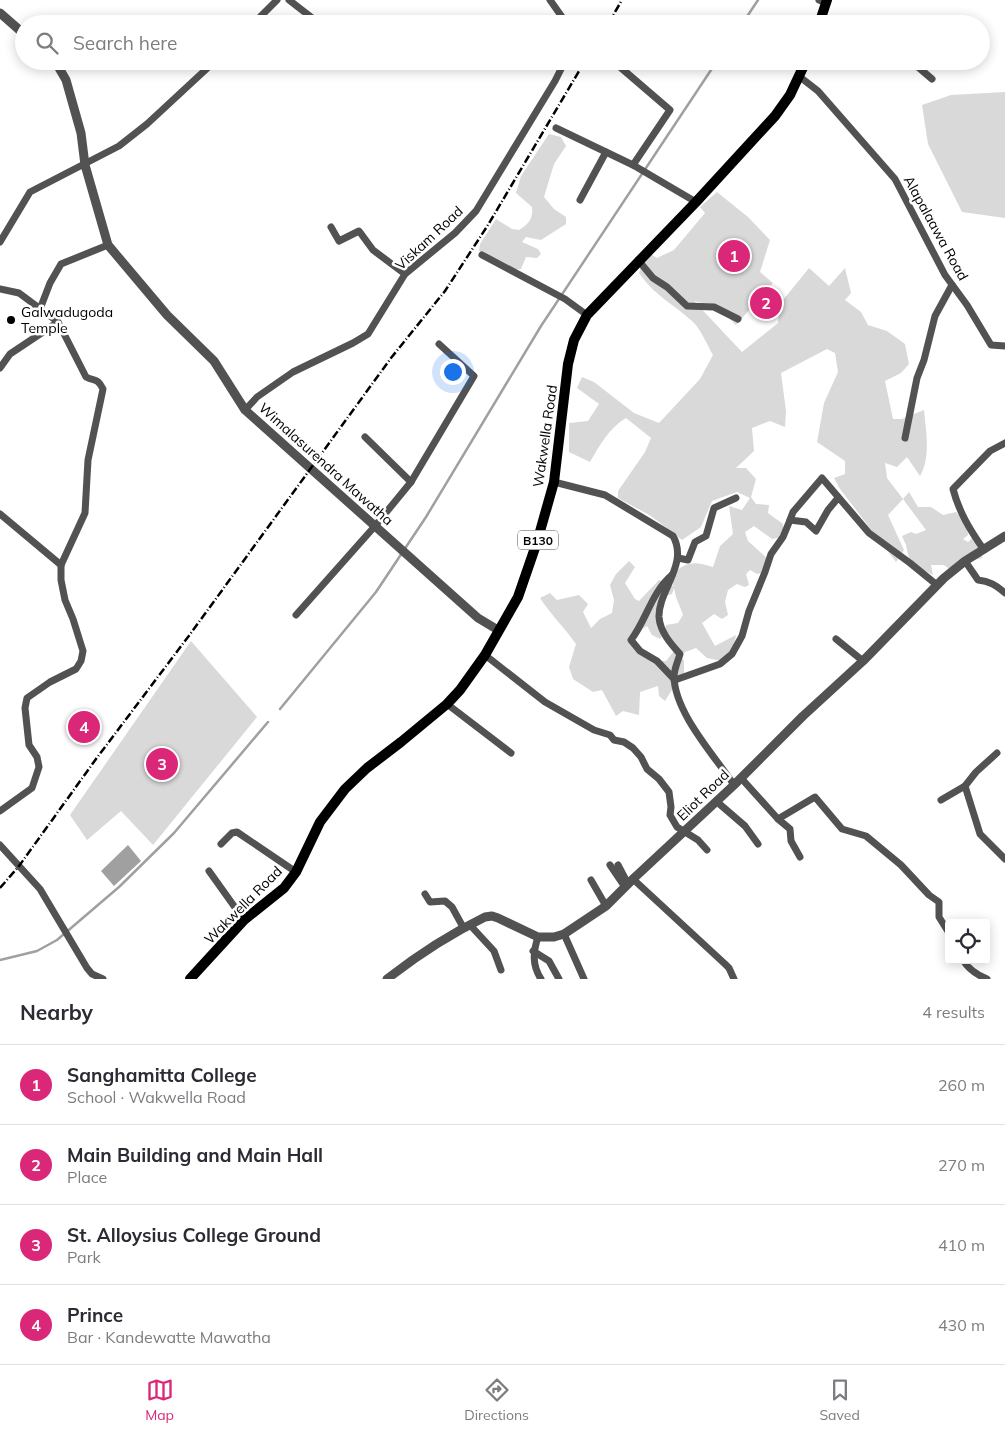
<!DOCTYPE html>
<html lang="en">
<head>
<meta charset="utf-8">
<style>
	:root { --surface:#fff; --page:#f7f7f7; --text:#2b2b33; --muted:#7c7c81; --line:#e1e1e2; --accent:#db2777 }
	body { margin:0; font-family:Mulish,sans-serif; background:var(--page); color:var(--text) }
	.controls { position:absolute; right:15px; bottom:15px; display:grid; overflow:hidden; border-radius:5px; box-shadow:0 2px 12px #0003 }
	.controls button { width:45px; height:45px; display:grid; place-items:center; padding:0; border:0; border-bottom:1px solid var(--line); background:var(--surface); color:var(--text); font:25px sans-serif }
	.you { position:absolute; left:452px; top:371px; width:18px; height:18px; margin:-12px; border:4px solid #fff; border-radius:50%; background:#1a73e8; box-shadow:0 0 0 8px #1a73e833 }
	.badge { display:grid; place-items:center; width:32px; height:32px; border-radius:50%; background:var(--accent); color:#fff; font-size:16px; font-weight:700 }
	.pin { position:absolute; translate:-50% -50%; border:2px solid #fff; box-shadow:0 1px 5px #0006 }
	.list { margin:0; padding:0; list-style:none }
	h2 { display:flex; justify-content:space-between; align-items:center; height:65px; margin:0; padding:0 20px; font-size:21px }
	h2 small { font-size:16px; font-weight:400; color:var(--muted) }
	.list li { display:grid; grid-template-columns:32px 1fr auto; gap:15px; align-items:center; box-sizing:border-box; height:80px; padding:0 20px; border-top:1px solid var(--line) }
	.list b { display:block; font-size:19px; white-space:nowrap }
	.list p { margin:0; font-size:16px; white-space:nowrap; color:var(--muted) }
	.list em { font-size:16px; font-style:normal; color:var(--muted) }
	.icon { flex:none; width:28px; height:28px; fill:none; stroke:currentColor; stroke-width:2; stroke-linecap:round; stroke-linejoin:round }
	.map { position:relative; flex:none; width:1005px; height:979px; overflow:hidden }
	.search { position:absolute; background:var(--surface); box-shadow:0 2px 12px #0003; left:15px; right:15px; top:15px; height:55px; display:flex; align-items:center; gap:12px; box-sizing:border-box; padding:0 18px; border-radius:28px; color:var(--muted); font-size:19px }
	.sheet { height:385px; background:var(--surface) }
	nav { display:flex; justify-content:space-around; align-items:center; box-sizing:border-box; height:70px; border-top:1px solid var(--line); background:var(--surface); font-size:14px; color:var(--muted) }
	nav a { display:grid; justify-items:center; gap:2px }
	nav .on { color:var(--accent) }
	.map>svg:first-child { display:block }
	.green { fill:#d9d9d9; fill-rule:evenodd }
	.water { fill:#a0a0a0 }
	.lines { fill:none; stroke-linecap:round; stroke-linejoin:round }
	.stream { stroke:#a0a0a0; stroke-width:2.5 }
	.minor { stroke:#525252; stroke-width:7 }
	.tertiary { stroke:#525252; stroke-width:9 }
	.primary { stroke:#000; stroke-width:10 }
	.rail { stroke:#000; stroke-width:2.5; stroke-dasharray:8 2.5 1 2.5; stroke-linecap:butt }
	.poi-dot { fill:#000; stroke:#fff; stroke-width:2 }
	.labels { text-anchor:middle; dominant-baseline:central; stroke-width:5; stroke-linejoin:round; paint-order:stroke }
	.shield { fill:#fff; stroke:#4c4c4c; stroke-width:1 }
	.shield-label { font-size:12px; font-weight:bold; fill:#000 }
	.street-label { font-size:14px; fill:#000; stroke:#fff }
	.poi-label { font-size:14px; fill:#000; stroke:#fff; text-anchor:start }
</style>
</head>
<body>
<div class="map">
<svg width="1005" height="979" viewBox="0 0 1005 979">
	<rect width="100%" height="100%" fill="#fff"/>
	<g class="green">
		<polygon points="1005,92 1005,218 962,212 928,144 922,105 951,95"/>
		<path d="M549,134l12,3 5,9 -12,18 -10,33 10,12 12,8v7l-25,16 -15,-3 -4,5 16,7 3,5 -4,4 -11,-1 -5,12c-14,3 -30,-11 -42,-18l1,-7 16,-25 16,10 7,1c10,-6 14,-11 13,-23l-16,-14 5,-17z"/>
		<path d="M717,192l31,25 22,23 -10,32 13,11 -37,42 -20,-19 -22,-5 48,51 36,-29 1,-18 30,-37 20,18 16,-18 6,25 -6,7 16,12 7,13 19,6 18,13 4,20 -8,9 -16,8 8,38h9l22,-9c2,22 7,47 -4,66l-13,-19 -10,10 -12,-4 2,15 16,21 6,-7 9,15h13l12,8 13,-3 11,14 1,9 -5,4 5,3 5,-5 8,12 1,9 -12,3 -18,10 -8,-6h-13l2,10 -23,-12 -4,-18 -4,-9 9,-4 5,2 10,-4 -23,-31 -15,16 16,35 -8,12 -56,-73 -6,-11 11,-4v-13l-28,-19 7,-39 14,-31 -3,-19 -8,-4 -46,24 5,38 -1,16 -15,-6 -18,7 2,23 -18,17h10l10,11 -5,18 5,7 13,1 -1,8 15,11v13l-11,2 -18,-13 -9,6 3,9 21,19 -4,12 -8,2 -7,-4 -4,4 3,11 -4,2 -8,-3 -9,6 -3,12 3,13 -6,4 -8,-5 -12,9 13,23 21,-11 -4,19 -11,7 -14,-3 -11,-10 -16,6 4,7v13l-11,14 -8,13 -6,-5 -1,-10 -18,6 -1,23 -16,-4 -7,5 -14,-26 -9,2 -20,-13 -4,-12 7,-23c-11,-16 -25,-29 -36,-46l10,-5 7,7 22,-5 9,9 -5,8 8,16 9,-9 12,-6 2,-13 -4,-15 6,-11 13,-13 6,6 -10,16 10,16 4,2 20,-21 14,6 -1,-11c14,-14 22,-14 41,-8l7,-21 13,-12 -4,-28 13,4 8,-12 -13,-6 -25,9 -11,26 -19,13 -31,-24 -33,-18v-7l27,-39 6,-14 -25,-20c-17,10 -26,27 -36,44l-21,-10v-29l19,-2 11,-17 -22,-16 5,-11 12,5 40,31 25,10 41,-44 13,-24c-6,-10 -12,-26 -21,-34 -20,-18 -37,-25 -53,-48l7,-18h6l5,3 17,-8 31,-37 -5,-6zM674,588l2,9 7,18 -5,8 -12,2 -2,9 -7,-7 5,-30 10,-3zM647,626l5,9 8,4 4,-5 10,17 -8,10h-9l-28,-24z"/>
		<polygon points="191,641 257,717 153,845 121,811 87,840 70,815"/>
	</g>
	<polygon class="water" points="128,845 141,861 114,886 101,871"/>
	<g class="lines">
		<g class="stream">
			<polyline points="742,24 758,0"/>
			<polyline points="280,709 376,592 426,517 541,326 717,61"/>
			<polyline points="0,960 37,951 57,940 119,887 174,833 268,722"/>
		</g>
		<g class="minor">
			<polyline points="289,0 320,24"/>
			<polyline points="550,0 567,24"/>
			<polyline points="819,0 826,3"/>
			<polyline points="253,24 277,0"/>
			<polyline points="613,61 670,110 633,165 696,202"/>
			<polyline points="888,61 918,67 932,79"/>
			<polyline points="800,77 818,91 895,179 945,275 967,305 991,345 1005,346"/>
			<polyline points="556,128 633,165"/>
			<polyline points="580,200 606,152"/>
			<polyline points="331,227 339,241 359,231 373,250 405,274"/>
			<polyline points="0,242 30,192 119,146 147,124 215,61"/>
			<polyline points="482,255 565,299 587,315"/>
			<polyline points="638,260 653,278 667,287 687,306 714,307 738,319"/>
			<path d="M0,289l19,4 39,29 28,55c9,5 11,0 17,12l-15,71 -3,53 -24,52v15l4,20 8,19 10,32 -2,10 -5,8 -26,13 -23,16 -2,10 4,37 8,12 2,10 -7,21 -32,23"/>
			<polyline points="40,309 50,283 61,264 108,245"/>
			<polyline points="0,368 10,354 58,322"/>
			<polyline points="245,410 257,397 293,372 353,343 368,334 405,274 455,233 476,211 555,81 565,61"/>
			<polyline points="365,437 411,482"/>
			<polyline points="905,438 917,378 924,360 935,316 952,285"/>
			<path d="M554,482l51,13 68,41c16,28 -15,55 -14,81 1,15 12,27 21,37 -2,7 -6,15 -6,23 1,36 40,78 60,108"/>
			<polyline points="838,498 828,510 816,531 806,522 790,520 793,512 822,478 869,533 910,563 937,585"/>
			<polyline points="0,514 61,565"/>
			<path d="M984,550c-14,-20 -25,-38 -31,-61l37,-38 15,-8"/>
			<polyline points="678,558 688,560 695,542 706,536 714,508 736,498"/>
			<path d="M965,561l13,19c11,1 18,5 27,13"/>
			<path d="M672,575c-21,18 -25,44 -41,65l9,11 17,10 18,19 45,-16 12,-10 10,-18 7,-25 16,-39 6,-18 12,-17 7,-17"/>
			<polyline points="296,615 375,526 411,482 474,376 439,344"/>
			<polyline points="836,639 863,661"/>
			<polyline points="485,655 545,702 594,730 610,735 614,740 624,742 633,748 641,757 647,769 659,779 669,792 671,807 670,815 677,827 698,840 707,850"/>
			<polyline points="447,704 511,753"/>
			<polyline points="741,778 778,819 815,797 842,829 866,836 901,865 929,895 939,902 939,917 949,933"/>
			<polyline points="965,786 980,834 1005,859"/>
			<polyline points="941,800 965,786 976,772 997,753"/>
			<polyline points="716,801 745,826 758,844"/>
			<polyline points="778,819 790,829 791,841 800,857"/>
			<polyline points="221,844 232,833 237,832 296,872"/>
			<polyline points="0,845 40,889 87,968 92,974 103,979"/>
			<polyline points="610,865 625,887"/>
			<polyline points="618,865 628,884"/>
			<polyline points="209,871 244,920"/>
			<polyline points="633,879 725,964 729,968 734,979"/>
			<polyline points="591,880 606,906"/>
			<polyline points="425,894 430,902 445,901 452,907 463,927"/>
			<polyline points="470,925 494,951 501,970"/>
			<polyline points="564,934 584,979"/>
			<path d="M538,937c-5,15 -6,28 3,42"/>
			<polyline points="533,951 549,961 559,979"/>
			<path d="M963,960c6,10 14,15 24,19"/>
		</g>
		<g class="tertiary">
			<polyline points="0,13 24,34"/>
			<polyline points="55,61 66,80 81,133 85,165 108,245 167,315 214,361 245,410 478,618 498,630"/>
			<path d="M387,979c32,-25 61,-44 98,-62l7,-1 6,2 40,19h16l10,-3 42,-28 27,-27 101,-94 69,-69 60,-55 81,-83 21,-17 40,-25"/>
		</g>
		<g class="primary">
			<polyline points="819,24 827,0"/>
			<polyline points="190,979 244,920 284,888 296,872 320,822 345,789 367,768 401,742 447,704 460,690 485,655 518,597 537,542 554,482 568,364 574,340 587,315 696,202 775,116 790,95 806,61"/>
		</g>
		<g class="rail">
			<polyline points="608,24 622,0"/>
			<polyline points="0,888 19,866 96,759 191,633 391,358 445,291 488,225 585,61"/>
		</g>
	</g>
	<circle class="poi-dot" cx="11" cy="320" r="5"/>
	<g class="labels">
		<rect class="shield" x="518" y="530.5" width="40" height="19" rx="4"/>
		<g class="shield-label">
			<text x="538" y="540">B130</text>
		</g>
		<g class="street-label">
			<text transform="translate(936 228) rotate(61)">Alapalaawa Road</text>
			<text transform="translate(429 238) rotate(-43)">Viskam Road</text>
			<text transform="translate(545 436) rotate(-82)">Wakwella Road</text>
			<text transform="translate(326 464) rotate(42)">Wimalasurendra Mawatha</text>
			<text transform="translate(703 795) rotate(-44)">Eliot Road</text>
			<text transform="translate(243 905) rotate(-45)">Wakwella Road</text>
		</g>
		<g class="poi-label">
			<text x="21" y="312">Galwadugoda<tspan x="21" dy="16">Temple</tspan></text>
		</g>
	</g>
</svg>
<div class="controls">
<button><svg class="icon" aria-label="locate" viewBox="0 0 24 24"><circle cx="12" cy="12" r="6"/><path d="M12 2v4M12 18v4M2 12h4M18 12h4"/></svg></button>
</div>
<div class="you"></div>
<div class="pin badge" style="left:734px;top:256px">1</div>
<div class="pin badge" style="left:766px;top:303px">2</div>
<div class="pin badge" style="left:162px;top:764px">3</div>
<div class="pin badge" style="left:84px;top:727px">4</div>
<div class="search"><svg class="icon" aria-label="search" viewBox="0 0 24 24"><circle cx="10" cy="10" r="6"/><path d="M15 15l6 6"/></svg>Search here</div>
</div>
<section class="sheet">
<h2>Nearby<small>4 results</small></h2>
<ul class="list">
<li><span class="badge">1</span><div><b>Sanghamitta College</b><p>School · Wakwella Road</p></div><em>260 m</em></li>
<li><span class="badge">2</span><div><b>Main Building and Main Hall</b><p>Place</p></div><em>270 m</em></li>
<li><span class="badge">3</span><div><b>St. Alloysius College Ground</b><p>Park</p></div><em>410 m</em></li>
<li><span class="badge">4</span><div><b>Prince</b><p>Bar · Kandewatte Mawatha</p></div><em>430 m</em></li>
</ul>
</section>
<nav>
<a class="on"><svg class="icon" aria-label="map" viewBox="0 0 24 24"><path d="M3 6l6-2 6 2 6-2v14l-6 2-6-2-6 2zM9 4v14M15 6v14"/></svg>Map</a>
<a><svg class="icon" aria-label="directions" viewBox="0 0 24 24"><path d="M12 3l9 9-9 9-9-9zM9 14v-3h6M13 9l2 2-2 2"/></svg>Directions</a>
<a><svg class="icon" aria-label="saved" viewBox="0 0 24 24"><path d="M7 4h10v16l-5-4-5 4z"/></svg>Saved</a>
</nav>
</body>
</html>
